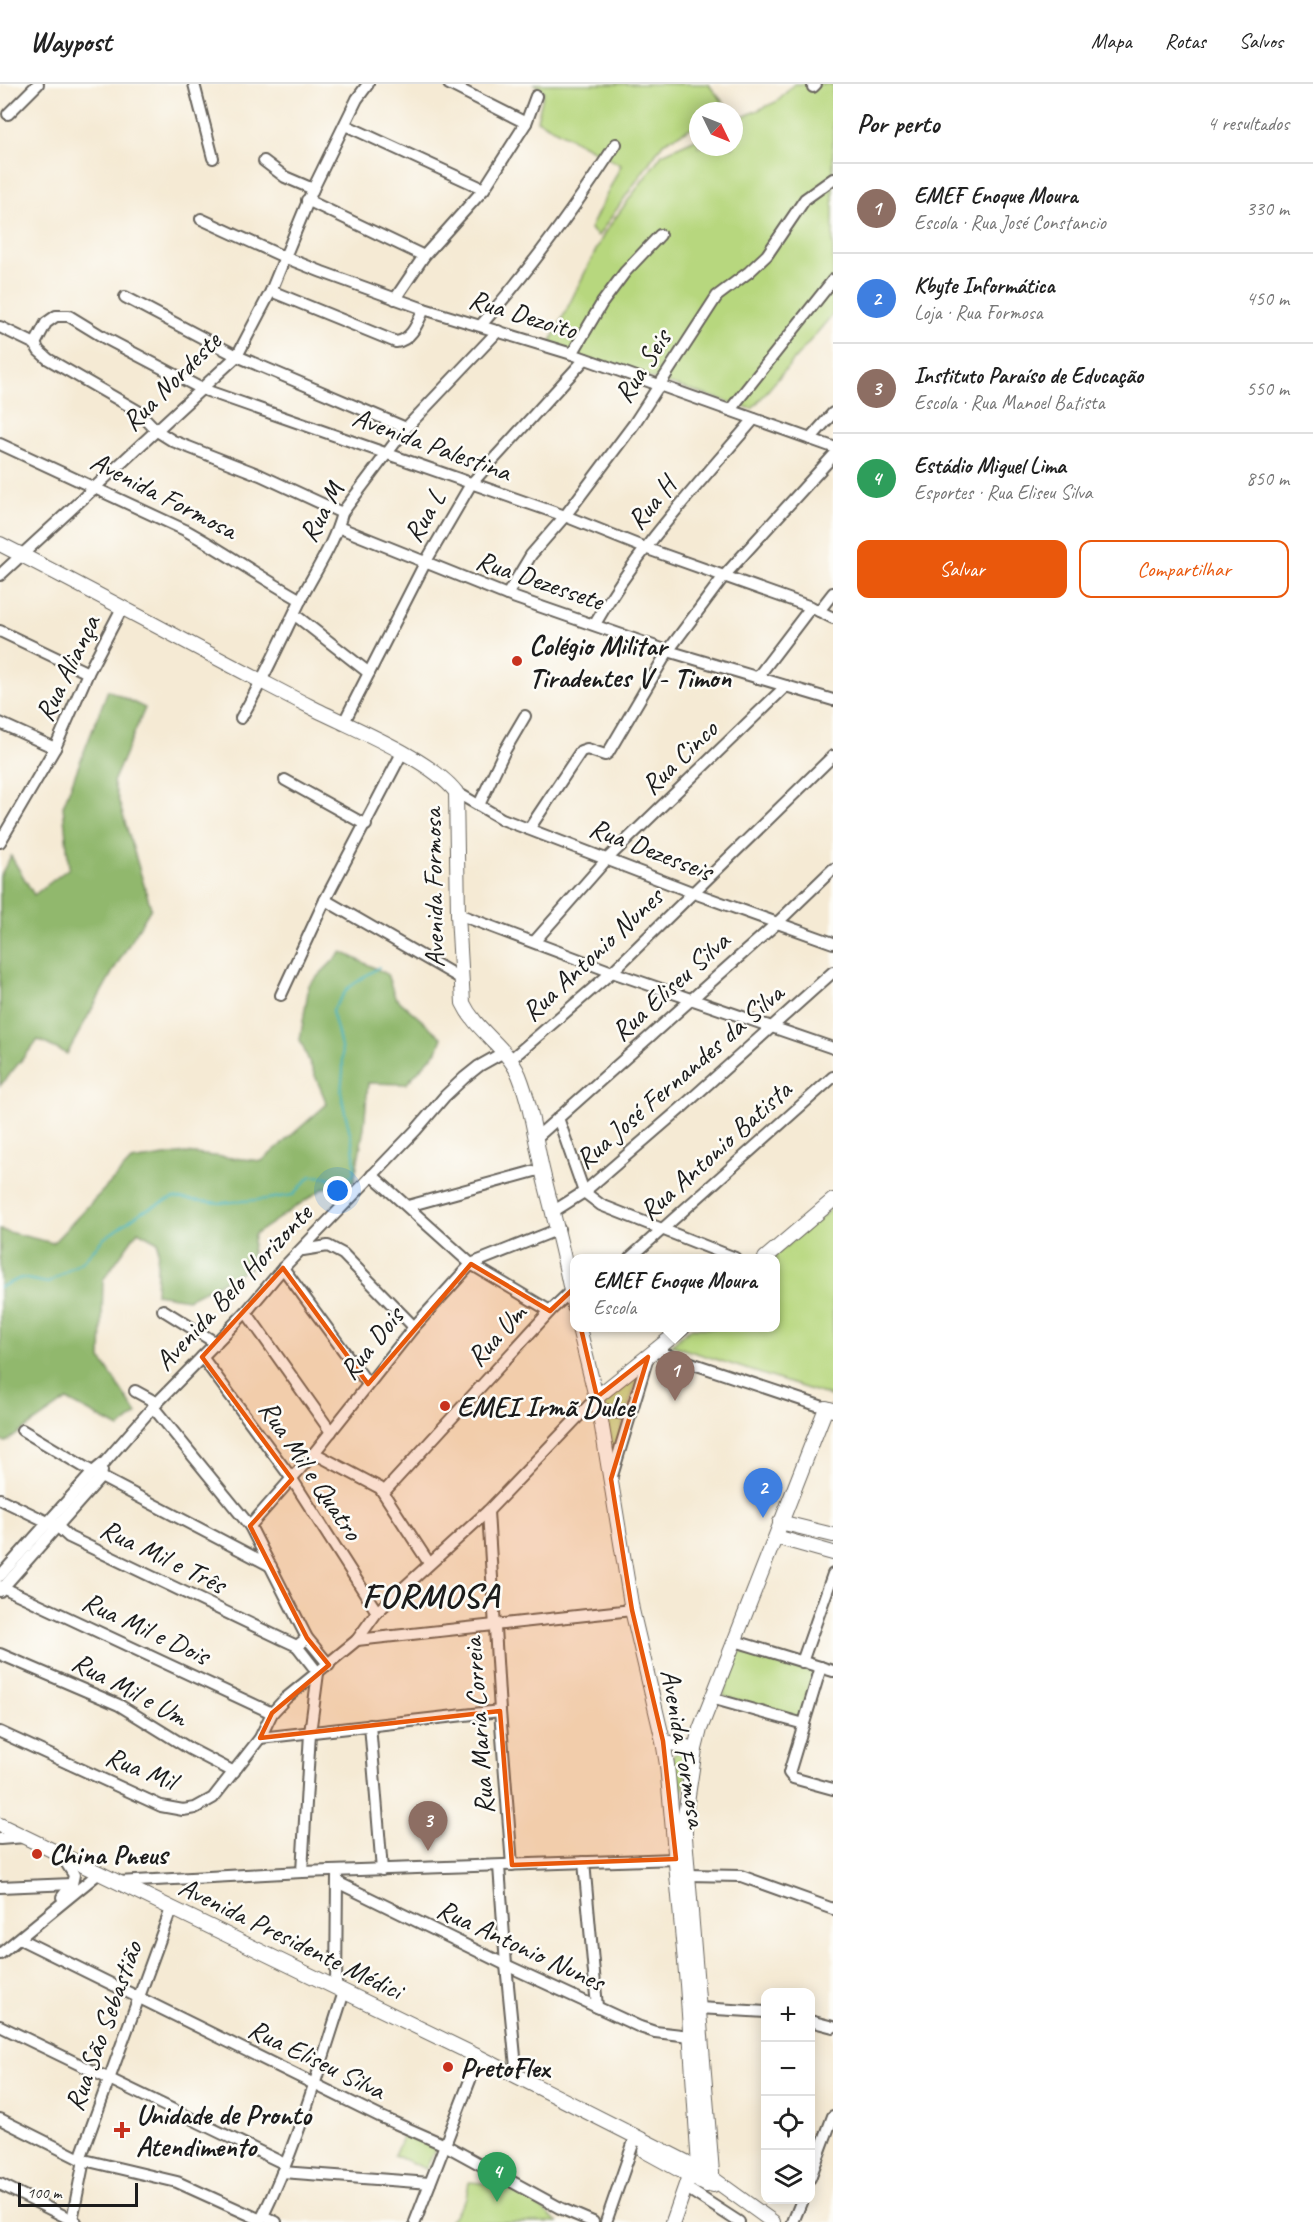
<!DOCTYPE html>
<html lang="pt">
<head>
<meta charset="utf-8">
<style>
	:root { --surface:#fff; --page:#f2f2f2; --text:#222; --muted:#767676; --line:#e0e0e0; --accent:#ea580c }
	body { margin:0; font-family:Caveat,sans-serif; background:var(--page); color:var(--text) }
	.controls { position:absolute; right:18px; bottom:18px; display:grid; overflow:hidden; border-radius:12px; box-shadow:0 3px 15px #0003 }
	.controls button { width:54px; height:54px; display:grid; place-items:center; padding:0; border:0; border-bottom:2px solid var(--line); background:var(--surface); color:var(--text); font:30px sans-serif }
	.compass { position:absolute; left:689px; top:18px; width:54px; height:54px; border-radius:50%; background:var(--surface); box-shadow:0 3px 15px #0003; rotate:133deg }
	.scale { position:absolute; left:18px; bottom:15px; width:120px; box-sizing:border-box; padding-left:6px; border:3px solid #1c1c1c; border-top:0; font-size:16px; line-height:21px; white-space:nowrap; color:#1c1c1c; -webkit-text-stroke:4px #fdfcf7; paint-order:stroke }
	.you { position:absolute; left:338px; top:1107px; width:21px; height:21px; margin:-15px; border:4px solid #fff; border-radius:50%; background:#1a73e8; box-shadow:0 0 0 9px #1a73e833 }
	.badge { display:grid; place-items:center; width:39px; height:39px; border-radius:50%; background:var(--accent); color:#fff; font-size:20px; font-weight:700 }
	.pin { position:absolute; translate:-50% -50px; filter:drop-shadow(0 2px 3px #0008) }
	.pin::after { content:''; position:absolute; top:32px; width:21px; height:18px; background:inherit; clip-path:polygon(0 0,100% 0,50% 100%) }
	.popup { position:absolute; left:570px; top:1170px; width:210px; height:78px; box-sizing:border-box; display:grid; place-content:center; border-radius:12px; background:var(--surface); filter:drop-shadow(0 2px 4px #0005); font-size:20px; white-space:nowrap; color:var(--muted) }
	.popup b { font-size:22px; color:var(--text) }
	.popup::after { content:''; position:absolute; left:50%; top:100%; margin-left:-12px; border:12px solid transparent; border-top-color:var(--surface) }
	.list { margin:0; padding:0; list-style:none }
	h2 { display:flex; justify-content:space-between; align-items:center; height:78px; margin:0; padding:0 24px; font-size:26px }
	h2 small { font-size:20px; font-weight:400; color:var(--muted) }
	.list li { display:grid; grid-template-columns:39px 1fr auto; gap:18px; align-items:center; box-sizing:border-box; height:90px; padding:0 24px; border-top:2px solid var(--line) }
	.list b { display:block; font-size:22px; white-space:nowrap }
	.list p { margin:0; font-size:20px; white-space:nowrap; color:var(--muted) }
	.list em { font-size:20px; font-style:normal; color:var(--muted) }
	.actions { display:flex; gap:12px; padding:18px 24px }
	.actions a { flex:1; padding:14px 0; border:2px solid var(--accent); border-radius:12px; text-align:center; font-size:21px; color:var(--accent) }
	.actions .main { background:var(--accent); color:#fff }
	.icon { flex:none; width:33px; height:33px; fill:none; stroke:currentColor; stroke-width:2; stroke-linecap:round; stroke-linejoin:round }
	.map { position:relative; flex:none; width:833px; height:2138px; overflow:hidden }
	header { display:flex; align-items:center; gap:36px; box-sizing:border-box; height:84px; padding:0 30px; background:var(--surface); border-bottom:2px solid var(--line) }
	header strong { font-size:28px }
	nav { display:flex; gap:33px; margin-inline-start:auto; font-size:21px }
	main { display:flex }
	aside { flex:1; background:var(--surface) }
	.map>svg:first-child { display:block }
	.green { fill:#b7d77e; stroke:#6a7a4d; stroke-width:1.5 }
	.forest { fill:#91b86d; stroke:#566a44; stroke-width:1.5 }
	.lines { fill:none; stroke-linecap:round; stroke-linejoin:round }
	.stream { stroke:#42b2bc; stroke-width:2 }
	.minor-casing { stroke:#68645c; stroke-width:14 }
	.major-casing { stroke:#68645c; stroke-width:16 }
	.minor { stroke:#fff; stroke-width:10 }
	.major { stroke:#fff; stroke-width:14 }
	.marked { fill:#e8590c; fill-opacity:0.2; stroke:#e8590c; stroke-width:4.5; stroke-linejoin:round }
	.poi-dot { fill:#c8321e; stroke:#fdfcf7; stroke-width:2 }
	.labels { text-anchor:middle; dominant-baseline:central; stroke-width:5; stroke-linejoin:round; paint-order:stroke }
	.street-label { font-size:28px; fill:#1c1c1c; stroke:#fdfcf7 }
	.poi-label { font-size:28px; font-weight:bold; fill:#1c1c1c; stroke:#fdfcf7; text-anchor:start }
	.district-label { font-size:34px; font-weight:bold; letter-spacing:1.5px; fill:#1c1c1c; stroke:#fdfcf7 }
</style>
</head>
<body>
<header>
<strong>Waypost</strong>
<nav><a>Mapa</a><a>Rotas</a><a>Salvos</a></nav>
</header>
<main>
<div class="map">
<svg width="833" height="2138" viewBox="0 0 833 2138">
	<rect width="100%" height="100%" fill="#fdfcf7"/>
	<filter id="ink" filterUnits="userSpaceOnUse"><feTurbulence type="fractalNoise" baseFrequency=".0167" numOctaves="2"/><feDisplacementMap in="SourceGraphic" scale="12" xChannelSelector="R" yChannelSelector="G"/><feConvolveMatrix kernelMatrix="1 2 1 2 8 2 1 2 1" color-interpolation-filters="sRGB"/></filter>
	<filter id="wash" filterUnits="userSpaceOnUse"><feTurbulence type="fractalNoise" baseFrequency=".008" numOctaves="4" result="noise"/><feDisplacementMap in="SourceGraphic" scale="24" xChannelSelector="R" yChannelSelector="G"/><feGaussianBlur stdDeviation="1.35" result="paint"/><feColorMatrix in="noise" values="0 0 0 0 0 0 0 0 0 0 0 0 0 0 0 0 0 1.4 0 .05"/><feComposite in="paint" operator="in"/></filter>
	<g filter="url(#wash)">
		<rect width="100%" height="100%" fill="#f5ead4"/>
		<g class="green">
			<polygon points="534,0 708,0 728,24 723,27 698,27 698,40 663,59 598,152 590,145 621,81 537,36 544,7"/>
			<polygon points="794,0 833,0 833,230 752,325 548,263 605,148 662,70 698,54 698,63 734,63 734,37 778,17"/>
			<polygon points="833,1123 833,1313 671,1261 691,1244 776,1244 776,1174 772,1174"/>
			<polygon points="638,1292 614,1369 604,1321"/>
			<polygon points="737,1566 814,1589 799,1635 723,1612"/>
			<polygon points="677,1668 684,1669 689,1675 679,1727 675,1727 671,1674"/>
			<polygon points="404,2049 436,2063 426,2085 394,2071"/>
			<polygon points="469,2098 506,2101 521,2108 558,2138 449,2138 466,2114"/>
		</g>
		<g class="forest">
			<polygon points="108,606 145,624 113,698 151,824 116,882 67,970 38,956 0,1002 0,792 11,772 34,811 69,784 63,722"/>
			<polygon points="342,868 387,890 395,913 442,954 437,967 406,1000 368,999 364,1044 354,1098 324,1104 254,1151 250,1184 188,1215 156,1210 158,1158 138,1147 103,1196 101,1275 137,1330 119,1344 67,1316 6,1358 0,1357 0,1146 53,1159 131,1077 185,1069 262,1077 327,1020 300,956 309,901"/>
		</g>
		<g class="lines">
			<path class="stream" d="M0,1203l21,-9 27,5 35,-22 20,-22 40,-28 30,-13 47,5 47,-4 26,-4 18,-19 16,1 16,6 11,-9c3,-28 -8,-50 -12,-77 -2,-9 1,-19 1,-28 0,-20 -6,-39 -11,-58l16,-23 31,-21"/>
		</g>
	</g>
	<g filter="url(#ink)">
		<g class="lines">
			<g class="minor-casing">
				<g id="minor">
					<polyline points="194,0 213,74"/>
					<polyline points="449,0 526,39"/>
					<polyline points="813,3 816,0"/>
					<polyline points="8,30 38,0"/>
					<polyline points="345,41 484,105"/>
					<polyline points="264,77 285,93 313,105"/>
					<polyline points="307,116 424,172"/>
					<polyline points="201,135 284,173 322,188 424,225 572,270 833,363"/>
					<path d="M271,207l125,51c16,-2 22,-20 28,-33"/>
					<polyline points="125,213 237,272 406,344"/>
					<polyline points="395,215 424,172 484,105 526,39 536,12"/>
					<path d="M481,241c50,-56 94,-118 135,-181"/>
					<polyline points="0,243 35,260"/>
					<polyline points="35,260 46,239 56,232 69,232 105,254 202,305 565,432 645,464 811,523 833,534"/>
					<polyline points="35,260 39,267 48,275 138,327 157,347 173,357 260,391 342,429"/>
					<polyline points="572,270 602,219 625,188 660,151"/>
					<polyline points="730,326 833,196"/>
					<polyline points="810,355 833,329"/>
					<path d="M0,360l185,86c40,22 76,48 116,70"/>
					<polyline points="338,443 507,511 668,567 833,616"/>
					<polyline points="0,491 237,272 271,207 313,105 357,15 368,0"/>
					<polyline points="507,511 531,471 565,432 634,340 717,212 749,188 767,171 805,115 833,95"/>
					<polyline points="819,527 833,509"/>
					<polyline points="295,531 369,589"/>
					<path d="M595,540c43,-76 103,-139 159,-205"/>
					<polyline points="0,547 88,589"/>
					<polyline points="757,594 811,523"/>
					<path d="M241,634c23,-39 41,-80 61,-121 14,-27 33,-55 40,-84l64,-85 92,-97"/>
					<polyline points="0,639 55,664"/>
					<polyline points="343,640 425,479 471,400 585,275"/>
					<polyline points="285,696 366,741"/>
					<polyline points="456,708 502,735 694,809 833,859"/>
					<polyline points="479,721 505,666 525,632"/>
					<polyline points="529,745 581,667 587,665 605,671 608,669 668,567 724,492 833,372"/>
					<polyline points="0,758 55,664 88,589 122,524"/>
					<polyline points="325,816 460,894"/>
					<polyline points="458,830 612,888 833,964"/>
					<polyline points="534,858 607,775 786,602"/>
					<polyline points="281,911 325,816 402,669"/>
					<polyline points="510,976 612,888 833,672"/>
					<polyline points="558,1034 584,1108 601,1121 735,1174"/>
					<polyline points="537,1053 777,839 833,785"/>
					<polyline points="372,1091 471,1180 550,1227"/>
					<polyline points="408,1122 542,1085"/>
					<polyline points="554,1127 584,1108 679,1026 833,888"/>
					<polyline points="303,1166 328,1162 343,1170 414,1243"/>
					<polyline points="630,1174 833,993"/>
					<polyline points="283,1184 368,1300"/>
					<polyline points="163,1226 216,1259"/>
					<polyline points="246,1228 331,1348"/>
					<polyline points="655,1267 826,1324"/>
					<polyline points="202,1273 292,1395 377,1528"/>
					<polyline points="135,1307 157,1319"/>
					<polyline points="153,1323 250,1442 307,1554 329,1581"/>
					<polyline points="599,1325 631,1331"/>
					<polyline points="22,1346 101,1393 271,1482"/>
					<polyline points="314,1369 380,1404 429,1479"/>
					<polyline points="611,1395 648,1273"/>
					<polyline points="384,1408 550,1227 572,1206"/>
					<polyline points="0,1415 58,1443 69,1453 282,1555 297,1562 307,1554"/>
					<polyline points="488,1427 500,1627 512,1781"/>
					<polyline points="250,1442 314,1369 414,1243 471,1180 559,1145"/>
					<polyline points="0,1492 93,1388 105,1378 153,1323 246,1228 283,1184 416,1046 445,1012 464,994 479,982 504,968"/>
					<polyline points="0,1502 272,1629"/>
					<polyline points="0,1507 101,1393 102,1387"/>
					<polyline points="357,1556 632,1526"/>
					<polyline points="735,1557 833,1587"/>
					<polyline points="297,1562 318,1589"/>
					<polyline points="0,1570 119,1621 190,1665 234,1688"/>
					<polyline points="802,1578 833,1490"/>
					<polyline points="821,1583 789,1689 793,1694 833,1705"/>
					<polyline points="711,1614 804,1640"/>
					<polyline points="370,1641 382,1786"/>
					<polyline points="0,1648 161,1722 183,1726 195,1724 213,1714 260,1654 272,1629 286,1614 357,1556 377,1528 488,1427 597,1313"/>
					<polyline points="260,1654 500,1627"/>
					<polyline points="0,1755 25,1753"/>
					<polyline points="62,1772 74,1791 72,1800 62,1813"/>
					<polyline points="584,1778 597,1923"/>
					<polyline points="499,1782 506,1881 517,1993"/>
					<polyline points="302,1788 310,1649 318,1589"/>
					<polyline points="687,1791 741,1792 833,1825"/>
					<polyline points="118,1798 302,1788 676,1775"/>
					<polyline points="337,1798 506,1881 640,1943 655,1948 690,1952"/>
					<polyline points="0,1803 72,1800"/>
					<polyline points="20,1855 379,2032 445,2061 560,2124 593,2138"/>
					<polyline points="0,1870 99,1789"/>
					<polyline points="336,1904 337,1793"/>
					<polyline points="699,1924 766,1928"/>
					<polyline points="810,1937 833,1943"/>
					<polyline points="0,1942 285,2080"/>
					<polyline points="0,2035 80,2075 177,2098 261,2136"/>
					<polyline points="80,2075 171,1825"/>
					<polyline points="282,2088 430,2099"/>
					<polyline points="810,2094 833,2032"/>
					<polyline points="0,2100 76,2138"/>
					<polyline points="685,2103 739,2138"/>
					<polyline points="263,2132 276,2138"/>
					<polyline points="72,2136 84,2076"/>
					<path d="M260,2138c36,-73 59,-153 84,-230"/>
					<polyline points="415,2138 479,1973"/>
					<polyline points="606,2138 633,2060"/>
					<polyline points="793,2138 802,2116"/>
				</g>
			</g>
			<g class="major-casing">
				<g id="major">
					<path d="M0,460c105,53 207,110 311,163 41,21 118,51 145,85l2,122 5,89c13,28 43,43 56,72 12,30 16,63 23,94 11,46 24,91 32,138"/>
					<polyline points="765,1174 833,1116"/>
					<polyline points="579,1244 599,1325 632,1526 663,1657 667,1681 687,1900 700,2098"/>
					<polyline points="597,1313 683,1244"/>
					<polyline points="780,1438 833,1451"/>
					<polyline points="776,1453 833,1469"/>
					<polyline points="663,1657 695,1665"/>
					<polyline points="0,1741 479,1973 686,2078 712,2094 773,2138"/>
					<polyline points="645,2067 707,2101"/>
					<polyline points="713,2101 685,1753 685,1731 695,1665 700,1645 826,1324 833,1326"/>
					<polyline points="673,2138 689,2092"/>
				</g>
			</g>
			<use href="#minor" class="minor"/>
			<use href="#major" class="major"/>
		</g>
	</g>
	<path class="marked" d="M471,1180l79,47 22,-21 25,107 51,-40 -37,122 21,131 31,131 13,118 -164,6 -12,-154 -240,27 12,-25 57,-48 -22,-27 -57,-112 42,-47 -90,-122 81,-89 85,116z"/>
	<g class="poi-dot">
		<circle cx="517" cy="577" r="6"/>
		<circle cx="445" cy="1322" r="6"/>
		<circle cx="37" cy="1770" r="6"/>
		<circle cx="448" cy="1983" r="6"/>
		<path d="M119 2037h6v6h6v6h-6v6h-6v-6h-6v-6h6z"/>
	</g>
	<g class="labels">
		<g class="street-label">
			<text transform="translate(523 230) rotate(17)">Rua Dezoito</text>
			<text transform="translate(642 282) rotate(-57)">Rua Seis</text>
			<text transform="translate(171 297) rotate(-45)">Rua Nordeste</text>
			<text transform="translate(432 360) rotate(20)">Avenida Palestina</text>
			<text transform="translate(164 411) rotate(27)">Avenida Formosa</text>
			<text transform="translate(651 419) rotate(-50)">Rua H</text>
			<text transform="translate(321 428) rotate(-61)">Rua M</text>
			<text transform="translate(424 432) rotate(-60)">Rua L</text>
			<text transform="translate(540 496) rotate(19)">Rua Dezessete</text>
			<text transform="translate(67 584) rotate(-64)">Rua Aliança</text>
			<text transform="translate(679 673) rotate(-44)">Rua Cinco</text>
			<text transform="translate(651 765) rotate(21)">Rua Dezesseis</text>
			<text transform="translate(433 804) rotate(-91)">Avenida Formosa</text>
			<text transform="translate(592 870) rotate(-43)">Rua Antonio Nunes</text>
			<text transform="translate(670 902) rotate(-42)">Rua Eliseu Silva</text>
			<text transform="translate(679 992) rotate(-41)">Rua José Fernandes da Silva</text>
			<text transform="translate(715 1066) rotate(-42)">Rua Antonio Batista</text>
			<text transform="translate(233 1203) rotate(-47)">Avenida Belo Horizonte</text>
			<text transform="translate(496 1251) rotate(-48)">Rua Um</text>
			<text transform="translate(371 1259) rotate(-51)">Rua Dois</text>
			<text transform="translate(311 1386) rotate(56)">Rua Mil e Quatro</text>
			<text transform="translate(163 1472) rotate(26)">Rua Mil e Três</text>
			<text transform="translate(146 1544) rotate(25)">Rua Mil e Dois</text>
			<text transform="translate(130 1605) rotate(28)">Rua Mil e Um</text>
			<text transform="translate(478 1642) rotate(-94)">Rua Maria Correia</text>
			<text transform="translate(684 1664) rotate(80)">Avenida Formosa</text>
			<text transform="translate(141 1684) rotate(22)">Rua Mil</text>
			<text transform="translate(291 1854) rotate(26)">Avenida Presidente Médici</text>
			<text transform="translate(521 1861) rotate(25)">Rua Antonio Nunes</text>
			<text transform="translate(103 1942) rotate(-70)">Rua São Sebastião</text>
			<text transform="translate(317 1975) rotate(26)">Rua Eliseu Silva</text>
		</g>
		<g class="poi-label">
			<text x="529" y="561">Colégio Militar<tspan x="529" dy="32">Tiradentes V - Timon</tspan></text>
			<text x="457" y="1322">EMEI Irmã Dulce</text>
			<text x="49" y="1770">China Pneus</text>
			<text x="460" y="1983">PretoFlex</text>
			<text x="136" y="2030">Unidade de Pronto<tspan x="136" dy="32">Atendimento</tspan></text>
		</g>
		<g class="district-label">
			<text x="431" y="1511">FORMOSA</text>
		</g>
	</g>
</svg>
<div class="controls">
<button>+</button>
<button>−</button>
<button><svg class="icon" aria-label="locate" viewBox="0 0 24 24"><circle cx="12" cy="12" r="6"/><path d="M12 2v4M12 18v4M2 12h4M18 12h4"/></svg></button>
<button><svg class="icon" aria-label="layers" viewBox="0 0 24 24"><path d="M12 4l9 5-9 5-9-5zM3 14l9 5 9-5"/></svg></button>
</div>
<svg class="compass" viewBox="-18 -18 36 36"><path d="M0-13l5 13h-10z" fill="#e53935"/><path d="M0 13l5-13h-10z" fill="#767676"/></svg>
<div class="scale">100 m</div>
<div class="you"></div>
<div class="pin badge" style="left:675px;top:1317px;background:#8d6e63">1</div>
<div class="popup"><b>EMEF Enoque Moura</b>Escola</div>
<div class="pin badge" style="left:763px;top:1434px;background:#3f7fe0">2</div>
<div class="pin badge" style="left:428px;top:1767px;background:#8d6e63">3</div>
<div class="pin badge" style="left:497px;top:2118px;background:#2e9e5b">4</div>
</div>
<aside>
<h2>Por perto<small>4 resultados</small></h2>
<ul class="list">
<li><span class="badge" style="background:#8d6e63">1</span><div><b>EMEF Enoque Moura</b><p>Escola · Rua José Constancio</p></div><em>330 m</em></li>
<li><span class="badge" style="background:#3f7fe0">2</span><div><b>Kbyte Informática</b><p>Loja · Rua Formosa</p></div><em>450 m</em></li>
<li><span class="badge" style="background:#8d6e63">3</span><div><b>Instituto Paraíso de Educação</b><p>Escola · Rua Manoel Batista</p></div><em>550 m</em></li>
<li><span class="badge" style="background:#2e9e5b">4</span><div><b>Estádio Miguel Lima</b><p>Esportes · Rua Eliseu Silva</p></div><em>850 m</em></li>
</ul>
<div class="actions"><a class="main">Salvar</a><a>Compartilhar</a></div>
</aside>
</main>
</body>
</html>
